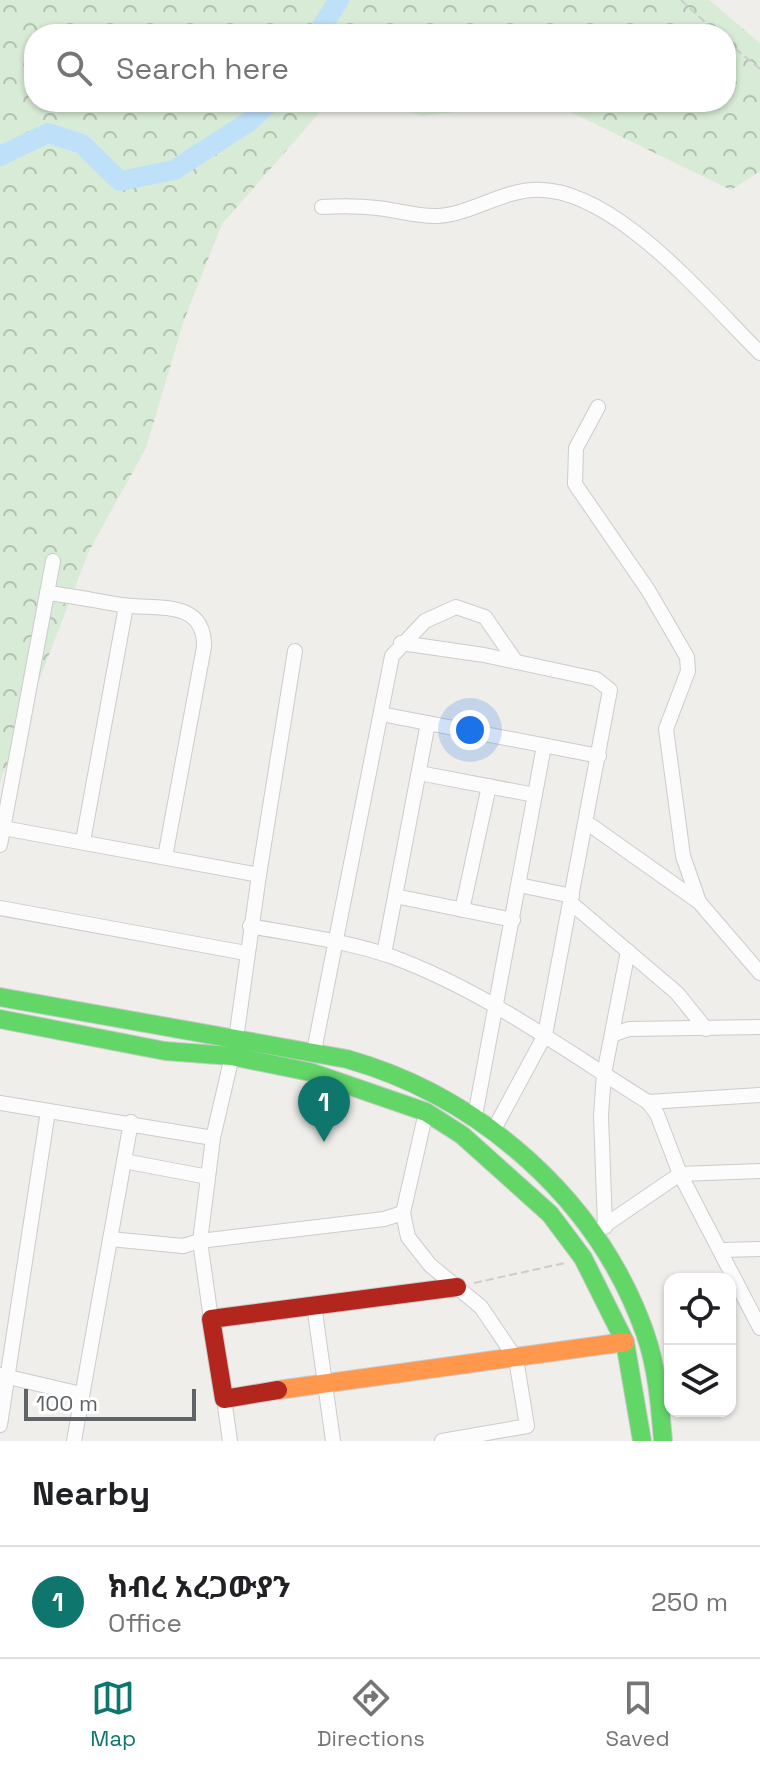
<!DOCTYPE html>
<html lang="en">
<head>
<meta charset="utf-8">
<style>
	:root { --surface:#fff; --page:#f6f6f6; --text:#202124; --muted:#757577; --line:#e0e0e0; --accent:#0f766e }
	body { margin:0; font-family:"Space Grotesk","Noto Sans Ethiopic",sans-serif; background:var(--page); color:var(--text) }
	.controls { position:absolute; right:24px; bottom:24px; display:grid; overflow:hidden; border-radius:16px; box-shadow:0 2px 6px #0004 }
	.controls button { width:72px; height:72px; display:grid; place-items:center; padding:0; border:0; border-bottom:2px solid var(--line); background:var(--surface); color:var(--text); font:40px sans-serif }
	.scale { position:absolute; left:24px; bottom:20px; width:172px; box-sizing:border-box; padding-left:8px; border:4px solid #5f6368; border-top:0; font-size:22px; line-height:28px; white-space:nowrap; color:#5f6368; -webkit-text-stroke:6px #fff; paint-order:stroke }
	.you { position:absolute; left:470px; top:730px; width:28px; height:28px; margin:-20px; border:6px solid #fff; border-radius:50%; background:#1a73e8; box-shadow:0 0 0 12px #1a73e833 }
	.badge { display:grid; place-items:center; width:52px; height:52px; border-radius:50%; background:var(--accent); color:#fff; font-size:26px; font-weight:700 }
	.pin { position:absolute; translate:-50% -66px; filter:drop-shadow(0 2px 4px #0008) }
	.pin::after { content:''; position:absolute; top:42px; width:28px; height:24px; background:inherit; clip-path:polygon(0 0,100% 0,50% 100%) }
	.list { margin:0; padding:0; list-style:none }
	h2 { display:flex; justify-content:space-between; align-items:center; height:104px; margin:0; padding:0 32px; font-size:34px }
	h2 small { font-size:26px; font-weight:400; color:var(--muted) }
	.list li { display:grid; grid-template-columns:52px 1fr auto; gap:24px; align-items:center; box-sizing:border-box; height:112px; padding:0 32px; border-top:2px solid var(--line) }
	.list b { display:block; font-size:30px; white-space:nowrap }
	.list p { margin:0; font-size:26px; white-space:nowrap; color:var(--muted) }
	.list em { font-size:26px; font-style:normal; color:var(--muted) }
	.icon { flex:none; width:44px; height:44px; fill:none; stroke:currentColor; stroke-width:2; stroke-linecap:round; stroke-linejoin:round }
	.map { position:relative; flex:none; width:760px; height:1441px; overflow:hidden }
	.search { position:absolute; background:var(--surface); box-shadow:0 2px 6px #0004; left:24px; right:24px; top:24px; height:88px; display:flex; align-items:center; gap:20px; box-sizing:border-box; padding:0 28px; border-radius:32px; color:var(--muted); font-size:30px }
	.sheet { height:216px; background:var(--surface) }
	nav { display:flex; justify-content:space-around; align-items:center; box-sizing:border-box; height:112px; border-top:2px solid var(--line); background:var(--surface); font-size:22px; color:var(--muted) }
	nav a { display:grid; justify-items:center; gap:4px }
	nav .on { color:var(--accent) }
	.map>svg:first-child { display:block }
	.forest { fill:url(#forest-crowns) }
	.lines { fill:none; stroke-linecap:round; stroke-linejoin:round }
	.river { stroke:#bfe0f9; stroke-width:20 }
	.street-casing { stroke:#cbcccc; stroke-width:16 }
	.fast-casing { stroke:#cacacb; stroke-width:20 }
	.slow-casing { stroke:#cacacb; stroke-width:20 }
	.jam-casing { stroke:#cacacb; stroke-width:20 }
	.path { stroke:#cacfcc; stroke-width:2; stroke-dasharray:8 4; stroke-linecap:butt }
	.street { stroke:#fdfcfc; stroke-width:14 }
	.fast { stroke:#63d668; stroke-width:18 }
	.slow { stroke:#ff974d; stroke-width:18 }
	.jam { stroke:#b3261e; stroke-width:18 }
</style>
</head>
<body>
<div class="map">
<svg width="760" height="1441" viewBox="0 0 760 1441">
	<defs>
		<pattern id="forest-crowns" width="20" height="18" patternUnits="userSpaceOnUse" patternTransform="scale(2)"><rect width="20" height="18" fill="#d8ebd6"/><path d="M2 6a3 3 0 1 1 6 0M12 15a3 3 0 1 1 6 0" fill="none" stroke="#b2c2b1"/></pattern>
	</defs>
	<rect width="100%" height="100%" fill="#efeeea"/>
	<g class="forest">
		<polygon points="0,0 709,0 760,43 760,171 731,190 550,102 726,102 726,34 34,34 34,102 329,102 222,224 184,320 146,448 89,551 0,782"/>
		<polygon points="380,102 539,102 421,116"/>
	</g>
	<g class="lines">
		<g class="river">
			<polyline points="317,34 339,0"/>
			<polyline points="0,156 48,133 82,144 120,181 174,170 250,121 270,102"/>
		</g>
		<g class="street-casing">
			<g id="street">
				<path d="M322,207c19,-1 37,-1 55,1 20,2 40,9 61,8 32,-2 62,-24 94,-26 80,-6 174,110 228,163"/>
				<polyline points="598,407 576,448 575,484 648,590 687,657 688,671 666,729 683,856 699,902"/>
				<path d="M48,593c25,3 50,8 74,12 33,5 83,-7 82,42l-39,210"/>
				<polyline points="401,643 484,655 596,679 610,690 545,1035 493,1131"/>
				<polyline points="381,714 599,756"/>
				<polyline points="419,773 535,795"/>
				<polyline points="586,822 699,902 760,973"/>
				<polyline points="3,828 259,875 236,1039 213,1138 200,1241 183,1246 110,1239"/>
				<polyline points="83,841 126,606"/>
				<polyline points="0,845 53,561"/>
				<polyline points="259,875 295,651"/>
				<polyline points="519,885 572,896"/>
				<polyline points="395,896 513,920"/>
				<polyline points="571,903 677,993 706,1029"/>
				<polyline points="0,908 246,953"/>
				<polyline points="462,910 489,786"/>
				<path d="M250,926c47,9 98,15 143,31 92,34 173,94 255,145l9,12 23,60 80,154"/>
				<polyline points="384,954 428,723"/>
				<polyline points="612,1035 629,1029 760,1027"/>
				<polyline points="314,1051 392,656 425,621 456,607 485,617 516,662"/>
				<polyline points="648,1102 760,1095"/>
				<polyline points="0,1103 213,1138"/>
				<polyline points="426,1112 403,1213 408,1237 430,1265 481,1307 516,1359 527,1426 442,1441"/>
				<polyline points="475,1116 544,746"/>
				<polyline points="124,1161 208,1177"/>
				<polyline points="605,1227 601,1115 604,1074 628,951"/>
				<polyline points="598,1230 680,1174 760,1171"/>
				<polyline points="722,1250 760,1249"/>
				<polyline points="314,1305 333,1441"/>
				<polyline points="211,1319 200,1241 384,1219 403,1213"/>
				<polyline points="0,1375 81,1394"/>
				<polyline points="224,1399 230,1441"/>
				<polyline points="0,1425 48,1111"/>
				<polyline points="74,1441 131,1122"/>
			</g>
		</g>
		<g class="fast-casing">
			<g id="fast">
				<path d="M0,997l347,62c134,38 251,141 298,274 12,34 15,72 18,108"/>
				<polyline points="0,1019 165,1051 231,1056 310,1072 426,1112 462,1135 550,1214 583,1258 625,1342 642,1441"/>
			</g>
		</g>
		<g class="slow-casing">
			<polyline id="slow" points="278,1390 625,1342"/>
		</g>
		<g class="jam-casing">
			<polyline id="jam" points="278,1390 224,1399 211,1319 457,1287"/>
		</g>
		<g class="path">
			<polyline points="681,0 718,34"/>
			<polyline points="726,41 760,69"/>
			<polyline points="474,1283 565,1263"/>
		</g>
		<use href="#street" class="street"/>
		<use href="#fast" class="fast"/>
		<use href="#slow" class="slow"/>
		<use href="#jam" class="jam"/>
	</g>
</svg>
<div class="controls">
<button><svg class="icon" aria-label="locate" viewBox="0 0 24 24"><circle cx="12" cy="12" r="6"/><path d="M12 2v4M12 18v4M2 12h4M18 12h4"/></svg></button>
<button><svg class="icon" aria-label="layers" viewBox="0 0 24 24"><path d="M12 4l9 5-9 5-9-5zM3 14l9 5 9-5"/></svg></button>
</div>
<div class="scale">100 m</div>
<div class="you"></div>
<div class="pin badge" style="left:324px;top:1142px">1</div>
<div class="search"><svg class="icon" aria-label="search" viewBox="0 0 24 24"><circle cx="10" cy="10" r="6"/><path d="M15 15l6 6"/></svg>Search here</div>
</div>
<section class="sheet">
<h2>Nearby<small></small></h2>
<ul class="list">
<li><span class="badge">1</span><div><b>ክብረ አረጋውያን</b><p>Office</p></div><em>250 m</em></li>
</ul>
</section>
<nav>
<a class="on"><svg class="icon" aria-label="map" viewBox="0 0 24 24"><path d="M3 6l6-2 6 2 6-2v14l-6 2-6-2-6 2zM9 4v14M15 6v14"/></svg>Map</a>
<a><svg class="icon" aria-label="directions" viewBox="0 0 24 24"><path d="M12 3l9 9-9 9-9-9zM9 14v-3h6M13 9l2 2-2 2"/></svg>Directions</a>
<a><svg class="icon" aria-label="saved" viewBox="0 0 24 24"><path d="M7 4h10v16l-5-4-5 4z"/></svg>Saved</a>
</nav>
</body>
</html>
